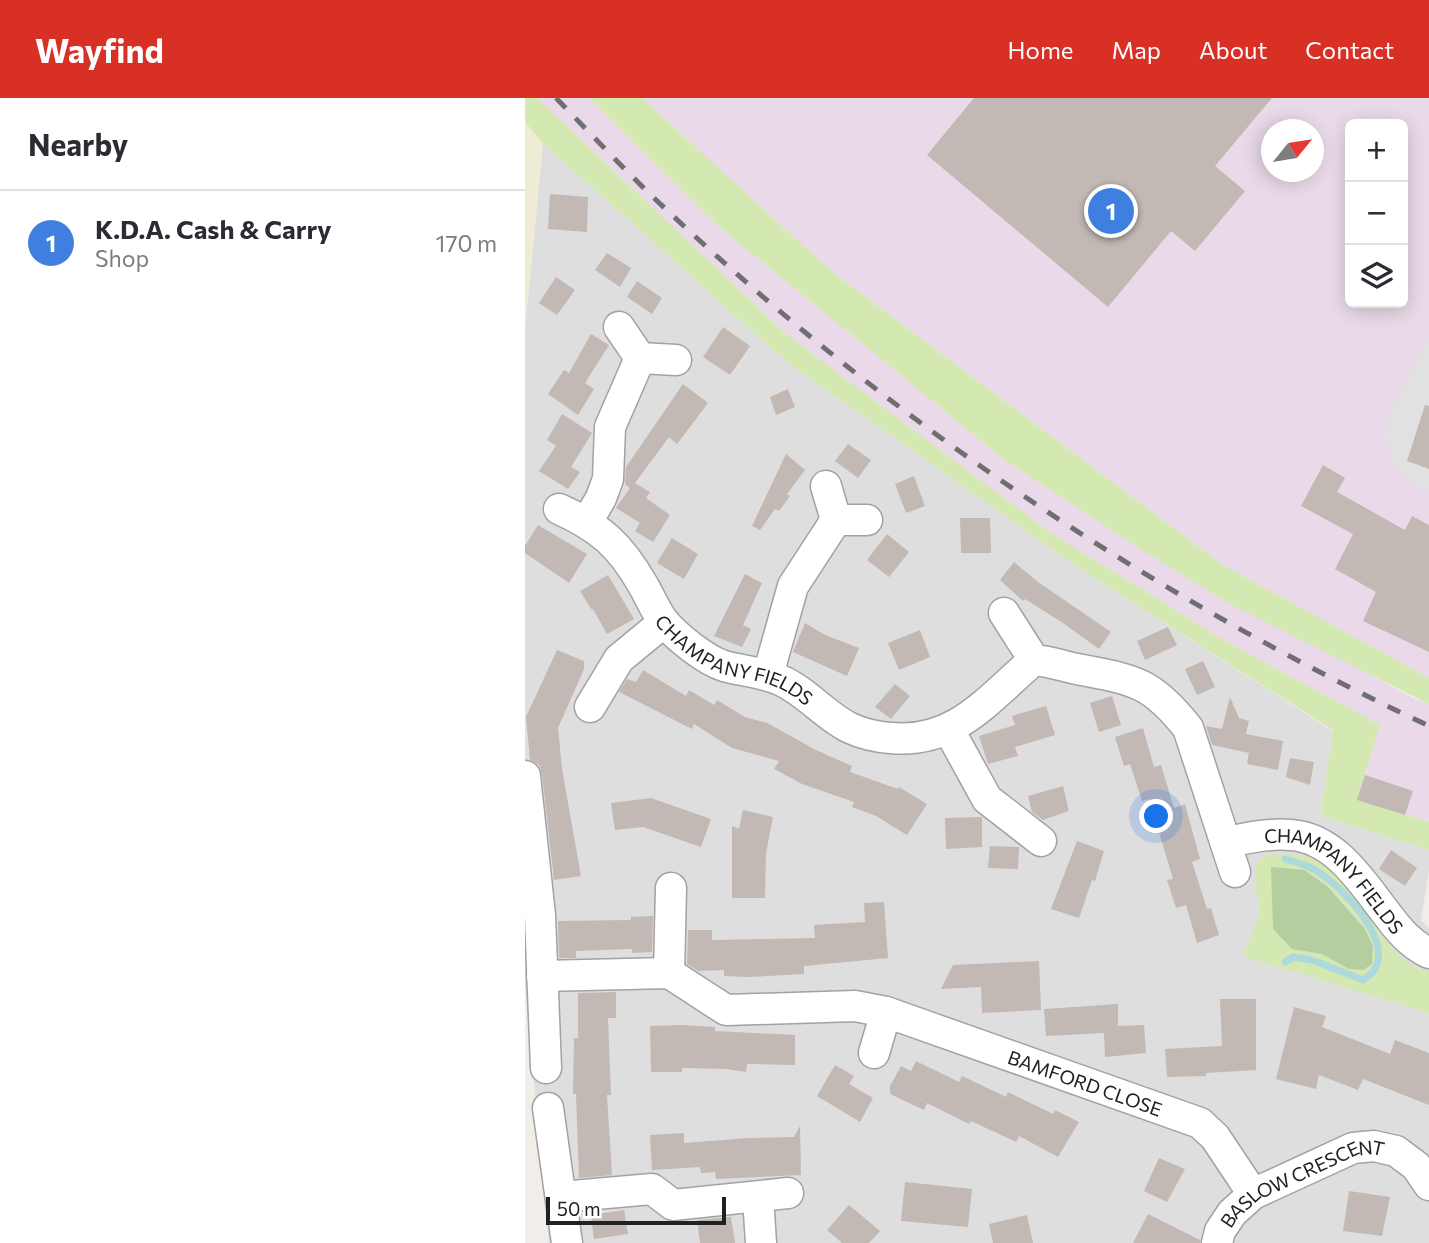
<!DOCTYPE html>
<html lang="en">
<head>
<meta charset="utf-8">
<style>
	:root { --surface:#fff; --page:#f7f7f7; --text:#2b2b33; --muted:#7c7c81; --line:#e1e1e2; --accent:#d93025 }
	body { margin:0; font-family:Commissioner,sans-serif; background:var(--page); color:var(--text) }
	.controls { position:absolute; right:21px; top:21px; display:grid; overflow:hidden; border-radius:10px; box-shadow:0 4px 18px #0003 }
	.controls button { width:63px; height:63px; display:grid; place-items:center; padding:0; border:0; border-bottom:2px solid var(--line); background:var(--surface); color:var(--text); font:35px sans-serif }
	.compass { position:absolute; left:736px; top:21px; width:63px; height:63px; border-radius:50%; background:var(--surface); box-shadow:0 4px 18px #0003; rotate:60deg }
	.scale { position:absolute; left:21px; bottom:18px; width:180px; box-sizing:border-box; padding-left:7px; border:4px solid #212121; border-top:0; font-size:19px; line-height:24px; white-space:nowrap; color:#212121; -webkit-text-stroke:5px #fff; paint-order:stroke }
	.you { position:absolute; left:632px; top:719px; width:24px; height:24px; margin:-18px; border:5px solid #fff; border-radius:50%; background:#1a73e8; box-shadow:0 0 0 10px #1a73e833 }
	.badge { display:grid; place-items:center; width:46px; height:46px; border-radius:50%; background:var(--accent); color:#fff; font-size:23px; font-weight:700 }
	.pin { position:absolute; translate:-50% -50%; border:4px solid #fff; box-shadow:0 2px 7px #0006 }
	.list { margin:0; padding:0; list-style:none }
	h2 { display:flex; justify-content:space-between; align-items:center; height:91px; margin:0; padding:0 28px; font-size:30px }
	h2 small { font-size:23px; font-weight:400; color:var(--muted) }
	.list li { display:grid; grid-template-columns:46px 1fr auto; gap:21px; align-items:center; box-sizing:border-box; height:105px; padding:0 28px; border-top:2px solid var(--line) }
	.list b { display:block; font-size:26px; white-space:nowrap }
	.list p { margin:0; font-size:23px; white-space:nowrap; color:var(--muted) }
	.list em { font-size:23px; font-style:normal; color:var(--muted) }
	.icon { flex:none; width:38px; height:38px; fill:none; stroke:currentColor; stroke-width:2; stroke-linecap:round; stroke-linejoin:round }
	.map { position:relative; flex:none; width:904px; height:1145px; overflow:hidden }
	header { display:flex; align-items:center; gap:42px; box-sizing:border-box; height:98px; padding:0 35px; background:var(--accent); color:#fff }
	header strong { font-size:33px }
	nav { display:flex; gap:38px; margin-inline-start:auto; font-size:24px }
	main { display:flex }
	aside { flex:1; background:var(--surface) }
	.map>svg:first-child { display:block }
	.residential { fill:#dfdede }
	.industrial { fill:#eadae9; fill-rule:evenodd }
	.farmland { fill:#eeecd5 }
	.grass { fill:#d4e8b1; fill-rule:evenodd }
	.forest { fill:#b4ce9f }
	.parking { fill:#e1e1e1 }
	.lines { fill:none; stroke-linecap:round; stroke-linejoin:round }
	.stream { stroke:#abd9dc; stroke-width:7 }
	.building { fill:#c2b8b4 }
	.minor-casing { stroke:#a2a2a2; stroke-width:33 }
	.minor { stroke:#fff; stroke-width:30 }
	.rail { stroke:#6f6f6f; stroke-width:5; stroke-dasharray:14 14; stroke-linecap:butt }
	.labels { text-anchor:middle; dominant-baseline:central; stroke-width:5; stroke-linejoin:round; paint-order:stroke }
	.street-label { font-size:19px; fill:#212121; stroke:#fff }
</style>
</head>
<body>
<header>
<strong>Wayfind</strong>
<nav><a>Home</a><a>Map</a><a>About</a><a>Contact</a></nav>
</header>
<main>
<aside>
<h2>Nearby<small></small></h2>
<ul class="list">
<li><span class="badge" style="background:#3f7fe0">1</span><div><b>K.D.A. Cash &amp; Carry</b><p>Shop</p></div><em>170 m</em></li>
</ul>
</aside>
<div class="map">
<svg width="904" height="1145" viewBox="0 0 904 1145">
	<rect width="100%" height="100%" fill="#f1ede8"/>
	<polygon class="residential" points="18,45 263,265 560,474 808,633 796,718 904,752 904,772 896,822 904,830 904,1145 24,1145 0,890 0,229"/>
	<g class="industrial">
		<polygon points="12,0 64,0 192,127 477,360 603,443 886,599 904,606 904,724 832,702 855,627 697,541 523,433 260,235"/>
		<path d="M117,0h787v580l-206,-113 -393,-295zM825,26h53v179h-53zM746,32h42v42h-42z"/>
	</g>
	<polygon class="farmland" points="0,24 18,45 0,229"/>
	<g class="grass">
		<polygon points="0,0 12,0 260,235 523,433 697,541 855,627 832,702 904,724 904,752 796,718 808,632 560,474 263,265 18,45 0,24"/>
		<polygon points="64,0 117,0 305,172 698,467 904,580 904,606 703,505 603,443 477,360 192,127"/>
		<path d="M746,756c10,2 22,-1 32,2 52,14 66,78 106,108 5,4 14,5 20,7v42l-186,-57c5,-14 14,-29 16,-43 2,-21 -17,-50 12,-59zM792,779c23,19 43,42 56,69l-24,23 -27,-15 -21,-3z"/>
	</g>
	<polygon class="forest" points="746,769 779,772 802,788 840,831 848,848 847,866 838,872 824,871 797,856 767,851 748,831"/>
	<polygon class="parking" points="904,240 904,309 899,312 882,363 904,371 904,394 892,387 873,370 864,351 861,335 865,315"/>
	<g class="lines">
		<path class="stream" d="M760,761c14,4 28,8 39,17 25,18 82,79 39,104l-51,-20 -19,-3 -8,5"/>
	</g>
	<g class="building">
		<polygon points="449,0 747,0 690,68 720,93 670,153 646,133 583,209 402,57"/>
		<polygon points="25,96 63,99 62,134 23,131"/>
		<polygon points="82,155 106,170 95,189 70,172"/>
		<polygon points="31,179 50,192 32,217 14,205"/>
		<polygon points="112,183 137,200 127,216 102,199"/>
		<polygon points="198,229 225,248 205,277 178,259"/>
		<polygon points="66,236 84,247 60,285 69,291 53,317 23,296 39,272 44,275"/>
		<polygon points="158,286 183,305 152,346 144,339 110,385 125,394 121,400 145,417 128,444 110,433 115,425 91,410 105,390 100,386 101,369"/>
		<polygon points="263,291 270,309 251,317 245,299"/>
		<polygon points="900,307 904,308 904,371 882,363"/>
		<polygon points="37,316 67,335 46,369 55,374 43,391 14,373 31,348 22,342"/>
		<polygon points="323,346 346,362 333,380 310,363"/>
		<polygon points="261,356 280,372 262,396 265,398 254,413 250,411 235,432 227,428"/>
		<polygon points="798,367 820,380 812,394 880,432 887,418 904,427 904,554 838,523 851,494 810,471 828,436 776,408"/>
		<polygon points="389,378 400,408 381,415 370,386"/>
		<polygon points="435,420 465,420 466,455 436,455"/>
		<polygon points="13,427 62,456 44,485 0,455 0,448"/>
		<polygon points="362,436 384,454 364,479 342,462"/>
		<polygon points="147,440 173,456 159,481 132,465"/>
		<polygon points="489,464 513,484 586,534 574,551 538,525 500,501 498,503 475,482"/>
		<polygon points="220,476 237,485 218,527 226,531 217,549 189,538"/>
		<polygon points="83,477 109,521 82,536 68,511 67,512 55,493"/>
		<polygon points="280,525 300,537 334,550 322,578 268,554"/>
		<polygon points="643,529 652,547 620,562 612,543"/>
		<polygon points="395,532 405,559 374,572 363,545"/>
		<polygon points="32,552 59,563 59,571 33,630 37,671 56,778 29,782 17,676 14,667 5,662 1,619"/>
		<polygon points="678,563 690,589 672,597 660,571"/>
		<polygon points="118,572 161,598 164,592 189,607 192,602 220,619 242,625 291,652 327,668 325,674 373,691 374,689 402,706 382,737 351,718 327,709 329,704 277,686 249,671 254,663 207,650 169,626 167,631 94,594 102,581 111,584"/>
		<polygon points="370,586 385,598 366,621 350,609"/>
		<polygon points="587,598 596,627 574,634 565,605"/>
		<polygon points="705,599 714,620 724,623 721,636 758,643 753,672 722,666 724,655 687,647 681,628 697,631"/>
		<polygon points="521,608 530,637 490,649 493,658 463,666 454,638 490,627 487,618"/>
		<polygon points="618,630 629,669 636,667 649,710 660,706 675,761 667,764 682,811 686,810 694,837 672,845 661,807 651,810 642,782 648,781 624,701 617,703 605,666 599,668 590,639"/>
		<polygon points="765,660 789,664 785,687 761,679"/>
		<polygon points="840,677 888,693 880,717 832,702"/>
		<polygon points="538,688 544,713 518,722 507,714 503,698"/>
		<polygon points="126,700 186,721 176,749 118,729 90,732 86,705"/>
		<polygon points="218,712 248,719 241,755 240,800 207,800 207,728 214,731"/>
		<polygon points="457,719 457,749 421,751 420,720"/>
		<polygon points="552,743 579,753 570,783 567,782 554,820 526,811"/>
		<polygon points="465,748 494,749 493,771 463,770"/>
		<polygon points="866,752 892,770 880,788 854,771"/>
		<polygon points="359,804 363,860 279,868 279,876 223,879 199,878 199,872 173,873 162,866 163,832 187,832 187,842 290,840 289,827 340,824 339,805"/>
		<polygon points="128,818 127,854 107,855 107,851 51,853 51,860 34,860 33,823 106,822 106,819"/>
		<polygon points="514,863 516,912 457,915 456,889 416,891 428,867"/>
		<polygon points="91,894 91,920 83,920 86,997 82,997 87,1077 54,1080 51,996 48,996 49,940 53,940 53,895"/>
		<polygon points="695,901 731,901 731,972 681,975 681,978 642,979 640,951 697,948"/>
		<polygon points="593,906 593,928 619,927 621,955 580,959 579,935 521,938 519,911"/>
		<polygon points="769,909 801,918 797,929 865,956 870,942 904,955 904,1007 838,981 833,992 794,977 791,991 751,981"/>
		<polygon points="156,927 190,929 190,933 270,937 270,967 222,966 221,974 201,971 157,970 157,974 126,974 125,928"/>
		<polygon points="391,963 434,984 437,978 481,999 483,994 528,1016 530,1012 554,1024 533,1059 494,1038 491,1044 446,1023 444,1026 402,1005 399,1012 365,996 365,988 376,968 386,973"/>
		<polygon points="310,967 329,978 324,986 348,1000 335,1024 292,998"/>
		<polygon points="275,1028 276,1077 191,1081 190,1074 176,1075 175,1069 127,1072 125,1037 159,1035 159,1045 223,1040 269,1039"/>
		<polygon points="634,1060 660,1071 642,1104 619,1093"/>
		<polygon points="380,1084 447,1091 443,1129 376,1123"/>
		<polygon points="824,1093 865,1099 857,1138 818,1133"/>
		<polygon points="324,1107 355,1133 344,1145 317,1145 302,1132"/>
		<polygon points="99,1112 103,1136 69,1141 66,1117"/>
		<polygon points="623,1116 675,1142 675,1145 608,1145"/>
		<polygon points="502,1117 508,1145 468,1145 464,1126"/>
		<polygon points="206,1119 210,1145 175,1145 172,1122"/>
	</g>
	<g class="lines">
		<g class="minor-casing">
			<g id="minor">
				<polyline points="94,229 115,260 151,262"/>
				<polyline points="301,388 311,422 342,422"/>
				<path id="s1" d="M34,411c42,19 61,36 84,76 7,12 13,27 21,37 13,15 41,38 60,44 18,5 38,6 56,14 26,11 45,36 70,48 13,6 26,9 41,10 65,6 98,-40 143,-78"/>
				<polyline points="62,424 76,400 83,381 85,329 115,260"/>
				<path d="M479,515l30,47c15,1 28,6 43,9 56,11 73,11 111,59l47,144"/>
				<polyline points="243,577 268,488 311,422"/>
				<polyline points="65,609 94,561 139,524"/>
				<polyline points="424,632 462,701 516,743"/>
				<polyline points="0,678 15,817 21,970"/>
				<path id="s2" d="M702,744c21,-4 42,-9 64,-7 44,3 71,47 95,78 12,16 24,31 43,40"/>
				<polyline points="144,875 146,790"/>
				<path id="s3" d="M17,878l127,-3 57,37 129,-4 31,6 314,111 15,14 38,57"/>
				<polyline points="349,955 361,914"/>
				<polyline points="23,1010 42,1145"/>
				<polyline points="36,1099 127,1091 148,1107 263,1095"/>
				<polyline points="233,1099 236,1145"/>
				<path id="s4" d="M692,1145l3,-12 12,-18 21,-19 100,-46 21,-2 22,5 20,15 13,19"/>
			</g>
		</g>
		<use href="#minor" class="minor"/>
		<path class="rail" d="M31,0c38,39 75,79 115,116 223,210 481,382 758,512"/>
	</g>
	<g class="labels">
		<g class="street-label">
			<text stroke="none"><textPath href="#s1" startOffset="240">CHAMPANY FIELDS</textPath></text>
			<text stroke="none"><textPath href="#s2" startOffset="126">CHAMPANY FIELDS</textPath></text>
			<text stroke="none"><textPath href="#s3" startOffset="567">BAMFORD CLOSE</textPath></text>
			<text stroke="none"><textPath href="#s4" startOffset="112">BASLOW CRESCENT</textPath></text>
		</g>
	</g>
</svg>
<div class="controls">
<button>+</button>
<button>−</button>
<button><svg class="icon" aria-label="layers" viewBox="0 0 24 24"><path d="M12 4l9 5-9 5-9-5zM3 14l9 5 9-5"/></svg></button>
</div>
<svg class="compass" viewBox="-18 -18 36 36"><path d="M0-13l5 13h-10z" fill="#e53935"/><path d="M0 13l5-13h-10z" fill="#7c7c81"/></svg>
<div class="scale">50 m</div>
<div class="you"></div>
<div class="pin badge" style="left:586px;top:113px;background:#3f7fe0">1</div>
</div>
</main>
</body>
</html>
